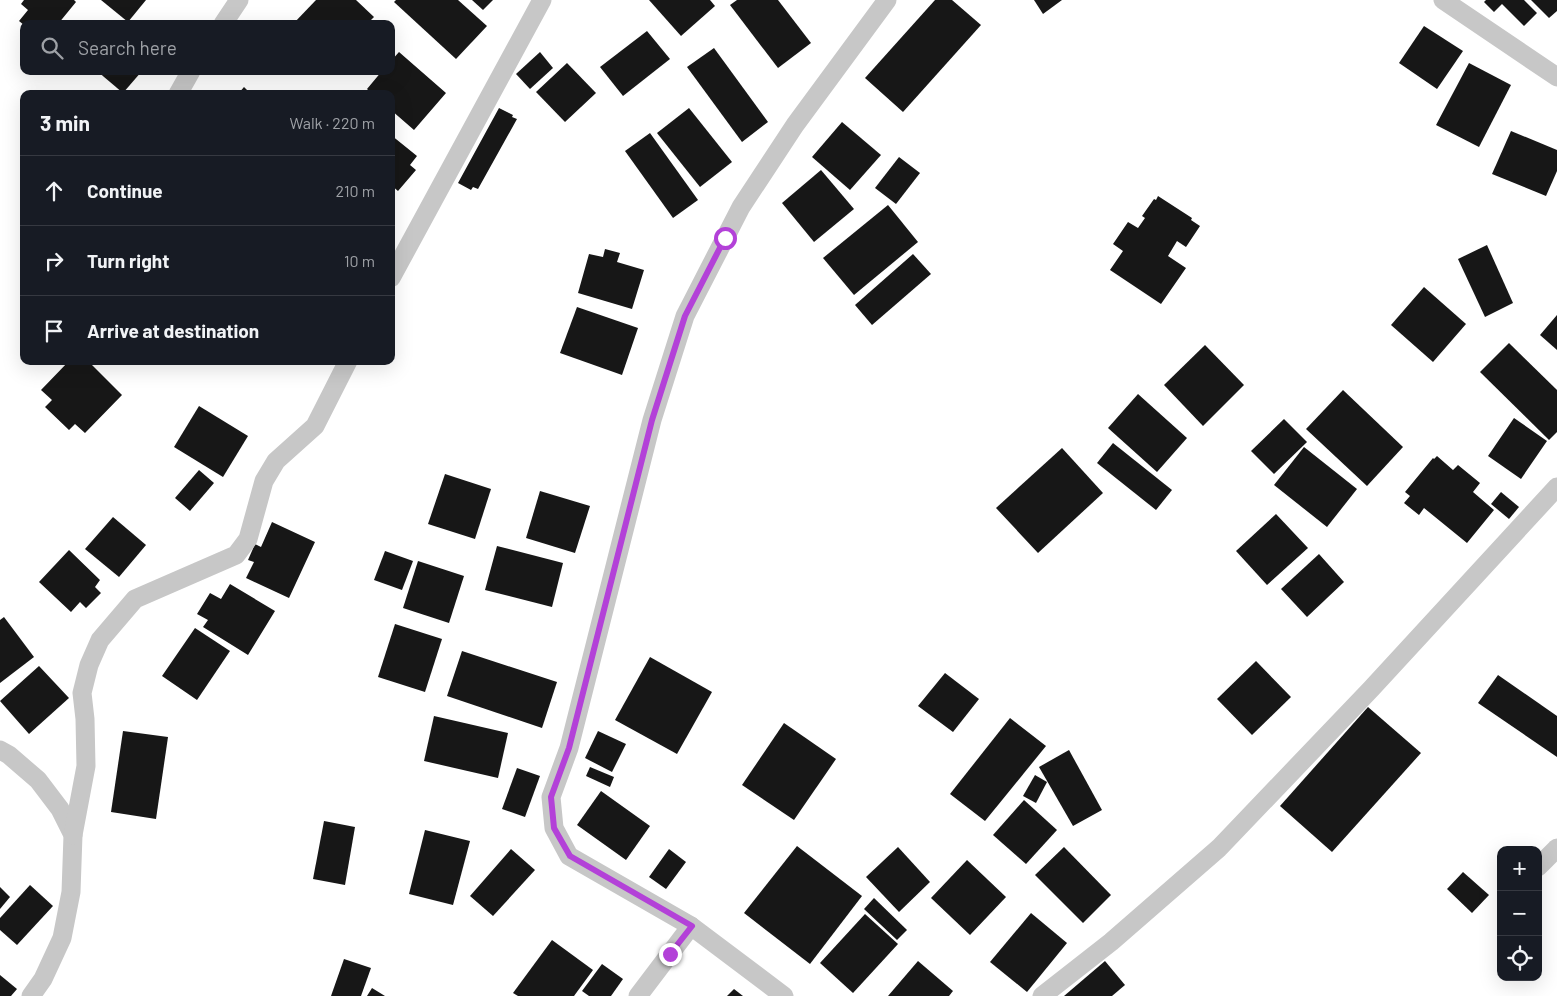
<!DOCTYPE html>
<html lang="en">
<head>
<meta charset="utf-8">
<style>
	:root { --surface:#171b24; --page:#242831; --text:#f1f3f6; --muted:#9ea1a6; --line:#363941 }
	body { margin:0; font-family:Barlow,sans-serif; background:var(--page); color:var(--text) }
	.controls { position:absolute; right:15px; bottom:15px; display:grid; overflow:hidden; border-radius:10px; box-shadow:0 5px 20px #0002 }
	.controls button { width:45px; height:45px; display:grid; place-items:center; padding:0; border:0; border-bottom:1px solid var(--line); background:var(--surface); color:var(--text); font:25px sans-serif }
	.stop { position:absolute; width:15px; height:15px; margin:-11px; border:4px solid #b341d8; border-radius:50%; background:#fff }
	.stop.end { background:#b341d8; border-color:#fff; box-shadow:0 1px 5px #0008 }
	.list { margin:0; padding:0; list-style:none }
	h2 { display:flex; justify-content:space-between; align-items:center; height:65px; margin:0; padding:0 20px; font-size:21px }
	h2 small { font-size:16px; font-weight:400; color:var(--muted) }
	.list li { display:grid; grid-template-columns:32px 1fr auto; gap:15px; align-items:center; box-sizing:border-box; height:70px; padding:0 20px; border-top:1px solid var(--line) }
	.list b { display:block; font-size:19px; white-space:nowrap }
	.list em { font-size:16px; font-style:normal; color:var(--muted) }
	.icon { flex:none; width:28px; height:28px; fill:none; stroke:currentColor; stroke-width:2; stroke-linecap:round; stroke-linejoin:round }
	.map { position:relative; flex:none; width:1557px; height:996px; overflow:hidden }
	.search { position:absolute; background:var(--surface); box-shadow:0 5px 20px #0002; left:20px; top:20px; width:375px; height:55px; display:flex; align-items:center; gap:12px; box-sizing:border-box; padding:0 18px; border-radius:10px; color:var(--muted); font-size:19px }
	.panel { position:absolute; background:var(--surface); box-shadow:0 5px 20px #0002; left:20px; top:90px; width:375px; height:275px; border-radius:10px }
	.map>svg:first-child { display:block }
	.building { fill:#171717 }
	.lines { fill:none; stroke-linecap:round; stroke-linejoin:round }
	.minor { stroke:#c7c7c7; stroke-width:19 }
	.route { stroke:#b341d8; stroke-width:6 }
</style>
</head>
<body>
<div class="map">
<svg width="1557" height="996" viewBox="0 0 1557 996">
	<rect width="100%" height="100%" fill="#fff"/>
	<g class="building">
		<polygon points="24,0 74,0 76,2 58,24 24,25 19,21 28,10 21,4"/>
		<polygon points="101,0 146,0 128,22"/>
		<polygon points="316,0 356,0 374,17 367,24 293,24"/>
		<polygon points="396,0 458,0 487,26 456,59 394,2"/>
		<polygon points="472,0 493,0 483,10"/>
		<polygon points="649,0 710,0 715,6 681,36"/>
		<polygon points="737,0 778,0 811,43 778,68 730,5"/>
		<polygon points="935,0 952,0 981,25 903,112 865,78"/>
		<polygon points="1034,0 1062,0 1043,14"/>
		<polygon points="1486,0 1524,0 1537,13 1524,26 1502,4 1494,12 1484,2"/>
		<polygon points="1531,0 1557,0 1557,11 1549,18"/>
		<polygon points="1424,26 1463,51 1437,89 1399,63"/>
		<polygon points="647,31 670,59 623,96 600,67"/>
		<polygon points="714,48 768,122 742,142 687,67"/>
		<polygon points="399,52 446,93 414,130 391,110 391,94 372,94 367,89 382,71 391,71 391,61"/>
		<polygon points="540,52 553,68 530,89 516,74"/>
		<polygon points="567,63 596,93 565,122 536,92"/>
		<polygon points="1469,63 1511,85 1479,147 1436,125"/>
		<polygon points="97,71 142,71 123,93"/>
		<polygon points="244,87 251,94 238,94"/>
		<polygon points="499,108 513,115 512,117 517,119 478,189 473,187 471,190 458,183"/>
		<polygon points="689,108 732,162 700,187 657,133"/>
		<polygon points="842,122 881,155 850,190 812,157"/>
		<polygon points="1511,131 1557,150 1557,171 1546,196 1492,174"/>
		<polygon points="650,133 698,200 673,218 625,151"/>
		<polygon points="391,135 417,156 410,165 416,170 398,191 391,185"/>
		<polygon points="899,157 920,173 896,204 875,188"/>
		<polygon points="821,170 854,209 814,242 782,203"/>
		<polygon points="1158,196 1192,218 1191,220 1200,226 1186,247 1177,241 1168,256 1186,268 1161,304 1110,270 1123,251 1113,244 1128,222 1138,228 1145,218 1142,216 1154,199 1156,200"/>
		<polygon points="888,205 918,242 854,295 823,258"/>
		<polygon points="1487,245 1513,303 1485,317 1458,259"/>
		<polygon points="605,249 620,253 617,262 644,270 632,309 578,293 589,254 603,257"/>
		<polygon points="913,254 931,274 872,325 855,305"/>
		<polygon points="1424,287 1466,324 1433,362 1391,325"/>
		<polygon points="577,307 638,328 622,375 560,353"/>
		<polygon points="1557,315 1557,350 1540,335"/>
		<polygon points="1509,343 1557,390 1557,432 1549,440 1480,372"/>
		<polygon points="1205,345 1244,385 1203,426 1164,385"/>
		<polygon points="69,361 88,361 122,395 85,433 75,424 69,430 45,407 52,400 41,390"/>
		<polygon points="1343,390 1403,447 1367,486 1306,429"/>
		<polygon points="1138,394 1187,438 1157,472 1108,428"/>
		<polygon points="199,406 248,436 223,477 174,447"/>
		<polygon points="1514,418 1547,441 1521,479 1488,456"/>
		<polygon points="1284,419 1307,442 1274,474 1251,451"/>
		<polygon points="1113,443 1172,490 1156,510 1097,463"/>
		<polygon points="1304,447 1357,489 1327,527 1274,485"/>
		<polygon points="1062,448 1103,493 1038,553 996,508"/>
		<polygon points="1437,456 1453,470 1458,465 1480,483 1473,492 1494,510 1467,543 1424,508 1419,515 1404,503 1410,496 1405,492 1433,458 1434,459"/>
		<polygon points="199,470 214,483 190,511 175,498"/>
		<polygon points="445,474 491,489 475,539 428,524"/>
		<polygon points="540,491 590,506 575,553 526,538"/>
		<polygon points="1501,492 1519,507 1509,519 1491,504"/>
		<polygon points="1276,514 1308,548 1267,585 1236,551"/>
		<polygon points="113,517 146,545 119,577 85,549"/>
		<polygon points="272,522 315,542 289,598 246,578 254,562 248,560 255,544 261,547"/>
		<polygon points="497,546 563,563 552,607 485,590"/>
		<polygon points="69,550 100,580 95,587 101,593 86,608 80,602 71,612 39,582"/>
		<polygon points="385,551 413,561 402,590 374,580"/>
		<polygon points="1319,554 1344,582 1307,617 1281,589"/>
		<polygon points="418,561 464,576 449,623 403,608"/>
		<polygon points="230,584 275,611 248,655 203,627 208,620 197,614 210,593 221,599"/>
		<polygon points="4,617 34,657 0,683 0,620"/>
		<polygon points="395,624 442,639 425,692 378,677"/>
		<polygon points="195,628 230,651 197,700 162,676"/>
		<polygon points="462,651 557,682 542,728 447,696"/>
		<polygon points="650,657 712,692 677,754 615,720"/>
		<polygon points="1256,661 1291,697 1252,735 1217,699"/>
		<polygon points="39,666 69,698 29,734 0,701"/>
		<polygon points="945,673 979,699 953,732 918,706"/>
		<polygon points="1498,675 1557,716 1557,757 1478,703"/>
		<polygon points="1368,707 1421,753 1332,852 1280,806"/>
		<polygon points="434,716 508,733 498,778 424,761"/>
		<polygon points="1010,718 1046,746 985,821 950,794"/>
		<polygon points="784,723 836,759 794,820 742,785"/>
		<polygon points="123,731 168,737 156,819 111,812"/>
		<polygon points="598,731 626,744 612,772 585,758"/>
		<polygon points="1069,750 1102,810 1073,826 1039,767"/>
		<polygon points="590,767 614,777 610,787 586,776"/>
		<polygon points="517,768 540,776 525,817 502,809"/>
		<polygon points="1035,775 1047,782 1036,803 1023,796"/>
		<polygon points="601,791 650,826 626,860 577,825"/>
		<polygon points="1024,800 1057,830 1026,864 993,835"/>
		<polygon points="324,821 355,827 345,885 313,879"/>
		<polygon points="425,830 470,841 453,905 409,894"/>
		<polygon points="797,846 862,896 810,964 744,913"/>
		<polygon points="898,847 930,882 899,912 866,877"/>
		<polygon points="1064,847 1111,895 1083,923 1035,875"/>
		<polygon points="511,849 535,870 493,916 470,896"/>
		<polygon points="669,849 686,862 666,889 649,877"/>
		<polygon points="967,860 1006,897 970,935 931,898"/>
		<polygon points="1463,872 1489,895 1472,913 1447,889"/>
		<polygon points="30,885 53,906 17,945 0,930 0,918"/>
		<polygon points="0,887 10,897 0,909"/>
		<polygon points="874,898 907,930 897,940 864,909"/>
		<polygon points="1031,913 1067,943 1027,992 990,962"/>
		<polygon points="865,914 898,944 853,993 820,963"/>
		<polygon points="552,940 593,970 574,996 518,996 513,993"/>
		<polygon points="344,959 371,968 361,996 331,996"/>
		<polygon points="918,961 953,991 949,996 888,996"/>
		<polygon points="1105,961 1125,985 1112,996 1064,996"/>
		<polygon points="602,964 623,979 611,996 589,996 582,991"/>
		<polygon points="0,975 17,989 11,996 0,996"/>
		<polygon points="372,988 385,996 367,996"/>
		<polygon points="734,989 743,996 727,996"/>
	</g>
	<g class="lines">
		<g class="minor">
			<polyline points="1443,0 1557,77"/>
			<polyline points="223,24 239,0"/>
			<polyline points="178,94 191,71"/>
			<polyline points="391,278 542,0"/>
			<polyline points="0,750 9,755 38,780 60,809 73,835 71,892 62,938 43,979 31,996"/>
			<polyline points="73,835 86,766 85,719 82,693 89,665 100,640 135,599 236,555 248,539 264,481 276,461 315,426 348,361"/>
			<polyline points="1538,867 1557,848"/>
			<polyline points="691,926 784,996"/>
			<polyline points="638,996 691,926 569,856 554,828 551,797 569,748 652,420 685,316 741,207 795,125 887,0"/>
			<polyline points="1042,996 1111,942 1219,848 1371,689 1557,487"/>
		</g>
	</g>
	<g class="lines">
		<polyline class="route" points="670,954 692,926 570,856 554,828 551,797 569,748 652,420 685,316 725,238"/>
	</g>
</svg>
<div class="controls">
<button>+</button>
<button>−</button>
<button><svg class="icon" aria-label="locate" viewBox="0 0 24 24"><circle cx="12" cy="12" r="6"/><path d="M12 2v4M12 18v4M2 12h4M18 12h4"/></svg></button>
</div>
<div class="stop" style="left:725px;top:238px"></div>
<div class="stop end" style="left:670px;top:954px"></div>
<div class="search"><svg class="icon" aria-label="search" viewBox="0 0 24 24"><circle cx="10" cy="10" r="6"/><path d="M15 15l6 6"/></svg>Search here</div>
<section class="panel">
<h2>3 min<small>Walk · 220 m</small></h2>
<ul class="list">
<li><svg class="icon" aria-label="ahead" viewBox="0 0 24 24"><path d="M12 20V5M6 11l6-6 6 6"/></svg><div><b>Continue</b></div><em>210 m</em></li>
<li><svg class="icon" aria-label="right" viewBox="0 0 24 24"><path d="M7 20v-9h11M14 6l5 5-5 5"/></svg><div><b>Turn right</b></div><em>10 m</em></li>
<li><svg class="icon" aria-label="arrive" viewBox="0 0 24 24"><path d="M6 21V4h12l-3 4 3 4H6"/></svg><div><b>Arrive at destination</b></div></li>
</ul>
</section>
</div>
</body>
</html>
